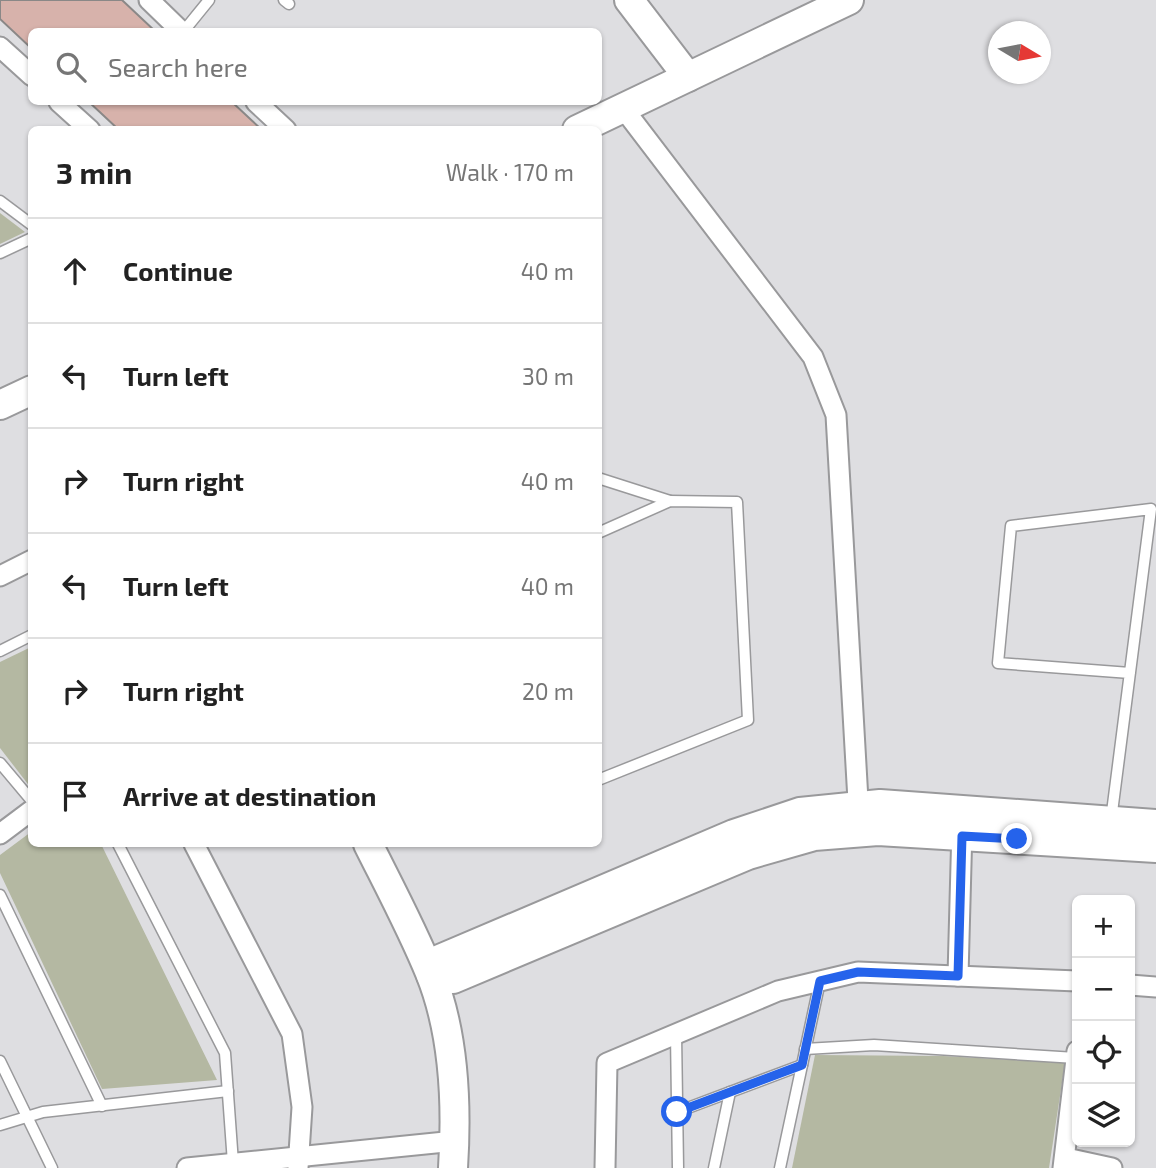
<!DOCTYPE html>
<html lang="en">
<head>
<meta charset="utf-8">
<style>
	:root { --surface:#fff; --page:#f2f2f2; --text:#222; --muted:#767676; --line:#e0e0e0 }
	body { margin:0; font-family:"Exo 2",sans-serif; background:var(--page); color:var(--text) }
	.controls { position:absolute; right:21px; bottom:21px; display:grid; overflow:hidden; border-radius:10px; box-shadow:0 2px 5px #0004 }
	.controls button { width:63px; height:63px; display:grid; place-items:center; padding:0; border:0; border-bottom:2px solid var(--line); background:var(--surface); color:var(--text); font:35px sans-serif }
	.compass { position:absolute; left:988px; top:21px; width:63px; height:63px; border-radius:50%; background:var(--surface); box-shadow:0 2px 5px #0004; rotate:100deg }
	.stop { position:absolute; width:21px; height:21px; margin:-16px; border:5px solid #2563eb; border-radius:50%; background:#fff }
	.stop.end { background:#2563eb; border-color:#fff; box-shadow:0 2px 7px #0008 }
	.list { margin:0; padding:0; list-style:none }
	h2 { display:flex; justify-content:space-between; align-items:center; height:91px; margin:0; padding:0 28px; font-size:30px }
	h2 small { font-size:23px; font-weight:400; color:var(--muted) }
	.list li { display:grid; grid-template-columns:46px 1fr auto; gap:21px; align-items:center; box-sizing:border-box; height:105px; padding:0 28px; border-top:2px solid var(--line) }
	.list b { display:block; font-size:26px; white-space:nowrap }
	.list em { font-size:23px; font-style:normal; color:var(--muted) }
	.icon { flex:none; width:38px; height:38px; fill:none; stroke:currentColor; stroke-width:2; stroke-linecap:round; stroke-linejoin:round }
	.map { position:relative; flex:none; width:1156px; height:1168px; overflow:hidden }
	.search { position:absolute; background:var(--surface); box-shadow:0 2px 5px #0004; left:28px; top:28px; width:574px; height:77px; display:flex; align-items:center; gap:18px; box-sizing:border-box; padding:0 24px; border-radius:10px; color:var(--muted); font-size:26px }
	.panel { position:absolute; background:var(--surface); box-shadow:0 2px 5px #0004; left:28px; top:126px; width:574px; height:721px; border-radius:10px }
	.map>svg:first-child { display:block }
	.green { fill:#b4b8a2 }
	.building { fill:#d7b2ab; stroke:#8a8887; stroke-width:2 }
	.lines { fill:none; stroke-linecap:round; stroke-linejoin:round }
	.lane-casing { stroke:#99999b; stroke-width:13 }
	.street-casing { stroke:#99999b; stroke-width:23 }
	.secondary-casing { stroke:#99999b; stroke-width:32 }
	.lane { stroke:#fff; stroke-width:10 }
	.street { stroke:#fff; stroke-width:19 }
	.secondary { stroke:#fff; stroke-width:28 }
	.route { stroke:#2563eb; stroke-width:9 }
</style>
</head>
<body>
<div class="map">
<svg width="1156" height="1168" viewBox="0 0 1156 1168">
	<rect width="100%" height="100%" fill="#dedee1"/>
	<g class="green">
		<polygon points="0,213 25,232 0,244"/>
		<polygon points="31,647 31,788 0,748 0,662"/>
		<polygon points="31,832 32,844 101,844 217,1080 102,1089 0,873 0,855"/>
		<polygon points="815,1055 943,1056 1065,1063 1049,1168 792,1168"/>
	</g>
	<g class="building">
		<polygon points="0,0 122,0 156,32 32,32 32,49 0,19"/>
		<polygon points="89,102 232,102 262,130 119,130"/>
	</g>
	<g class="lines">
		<g class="lane-casing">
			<g id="lane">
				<polyline points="284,0 289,4"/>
				<polyline points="183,32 209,0"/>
				<polyline points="0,201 32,225"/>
				<polyline points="0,253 32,238"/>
				<polyline points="598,478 670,501"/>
				<polyline points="598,533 670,501 737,502 748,720 598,780"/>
				<polyline points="0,651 32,635"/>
				<polyline points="0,763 32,801"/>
				<polyline points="1111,820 1151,509 1011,526 998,663 1130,673"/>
				<polyline points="118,844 225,1053 233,1163"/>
				<polyline points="0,895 102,1106"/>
				<polyline points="676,1034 678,1168"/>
				<polyline points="805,1049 874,1045 1076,1058"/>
				<polyline points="0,1061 52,1168"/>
				<polyline points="677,1112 802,1065"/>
				<polyline points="0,1125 43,1112 228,1091"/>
				<polyline points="714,1168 730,1092"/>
				<polyline points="780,1168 820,981"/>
			</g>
		</g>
		<g class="street-casing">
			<g id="street">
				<polyline points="149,0 182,32"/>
				<polyline points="0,47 32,76"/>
				<polyline points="59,102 90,130"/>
				<polyline points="256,102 286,130"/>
				<polyline points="623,108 813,357 836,415 859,818"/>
				<polyline points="0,576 32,560"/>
				<polyline points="0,834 32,810"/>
				<polyline points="194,844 292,1034 302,1107 298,1168"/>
				<polyline points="958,976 962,827"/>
				<polyline points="1130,985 1156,987"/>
				<polyline points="1066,1158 1112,1168"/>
				<polyline points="187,1168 455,1141"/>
				<polyline points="605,1168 607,1063 778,991 858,972 1077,981"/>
				<polyline points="1063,1168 1077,1051"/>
			</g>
		</g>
		<g class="secondary-casing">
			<g id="secondary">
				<polyline points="629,0 688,77"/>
				<polyline points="577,130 849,0"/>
				<polyline points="0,405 32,390"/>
				<polyline points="1156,824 880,804 800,812 734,834 440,959 431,975 453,979 748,855 814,836 878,831 1156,848"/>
				<path d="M368,844c21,42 44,85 62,129 24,59 27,133 23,195"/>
			</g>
		</g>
		<use href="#lane" class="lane"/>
		<use href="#street" class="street"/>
		<use href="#secondary" class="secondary"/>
	</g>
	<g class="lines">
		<polyline class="route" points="677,1112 802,1065 820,981 858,972 958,976 962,836 1017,839"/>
	</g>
</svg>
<div class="controls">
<button>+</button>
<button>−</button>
<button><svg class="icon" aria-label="locate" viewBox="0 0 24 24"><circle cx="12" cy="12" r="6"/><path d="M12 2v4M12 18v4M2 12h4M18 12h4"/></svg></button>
<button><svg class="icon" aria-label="layers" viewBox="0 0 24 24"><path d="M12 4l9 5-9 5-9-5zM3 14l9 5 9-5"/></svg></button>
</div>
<svg class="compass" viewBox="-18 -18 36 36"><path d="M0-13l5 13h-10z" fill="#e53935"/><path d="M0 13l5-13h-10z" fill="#767676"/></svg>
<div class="stop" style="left:677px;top:1112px"></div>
<div class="stop end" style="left:1017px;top:839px"></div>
<div class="search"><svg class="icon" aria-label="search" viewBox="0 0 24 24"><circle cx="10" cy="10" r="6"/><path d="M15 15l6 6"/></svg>Search here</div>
<section class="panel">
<h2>3 min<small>Walk · 170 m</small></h2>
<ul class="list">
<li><svg class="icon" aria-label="ahead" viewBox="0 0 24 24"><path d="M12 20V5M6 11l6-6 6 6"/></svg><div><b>Continue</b></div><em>40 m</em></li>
<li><svg class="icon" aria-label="left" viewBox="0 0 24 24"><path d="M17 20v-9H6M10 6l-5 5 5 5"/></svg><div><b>Turn left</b></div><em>30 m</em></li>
<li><svg class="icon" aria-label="right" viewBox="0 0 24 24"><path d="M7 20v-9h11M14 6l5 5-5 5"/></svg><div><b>Turn right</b></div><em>40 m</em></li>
<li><svg class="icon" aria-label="left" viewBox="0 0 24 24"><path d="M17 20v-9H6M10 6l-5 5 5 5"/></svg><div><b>Turn left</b></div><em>40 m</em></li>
<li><svg class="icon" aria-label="right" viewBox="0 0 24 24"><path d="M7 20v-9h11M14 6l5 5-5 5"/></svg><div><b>Turn right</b></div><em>20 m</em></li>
<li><svg class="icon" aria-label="arrive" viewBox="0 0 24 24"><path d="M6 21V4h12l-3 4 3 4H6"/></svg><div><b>Arrive at destination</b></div></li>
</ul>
</section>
</div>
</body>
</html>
